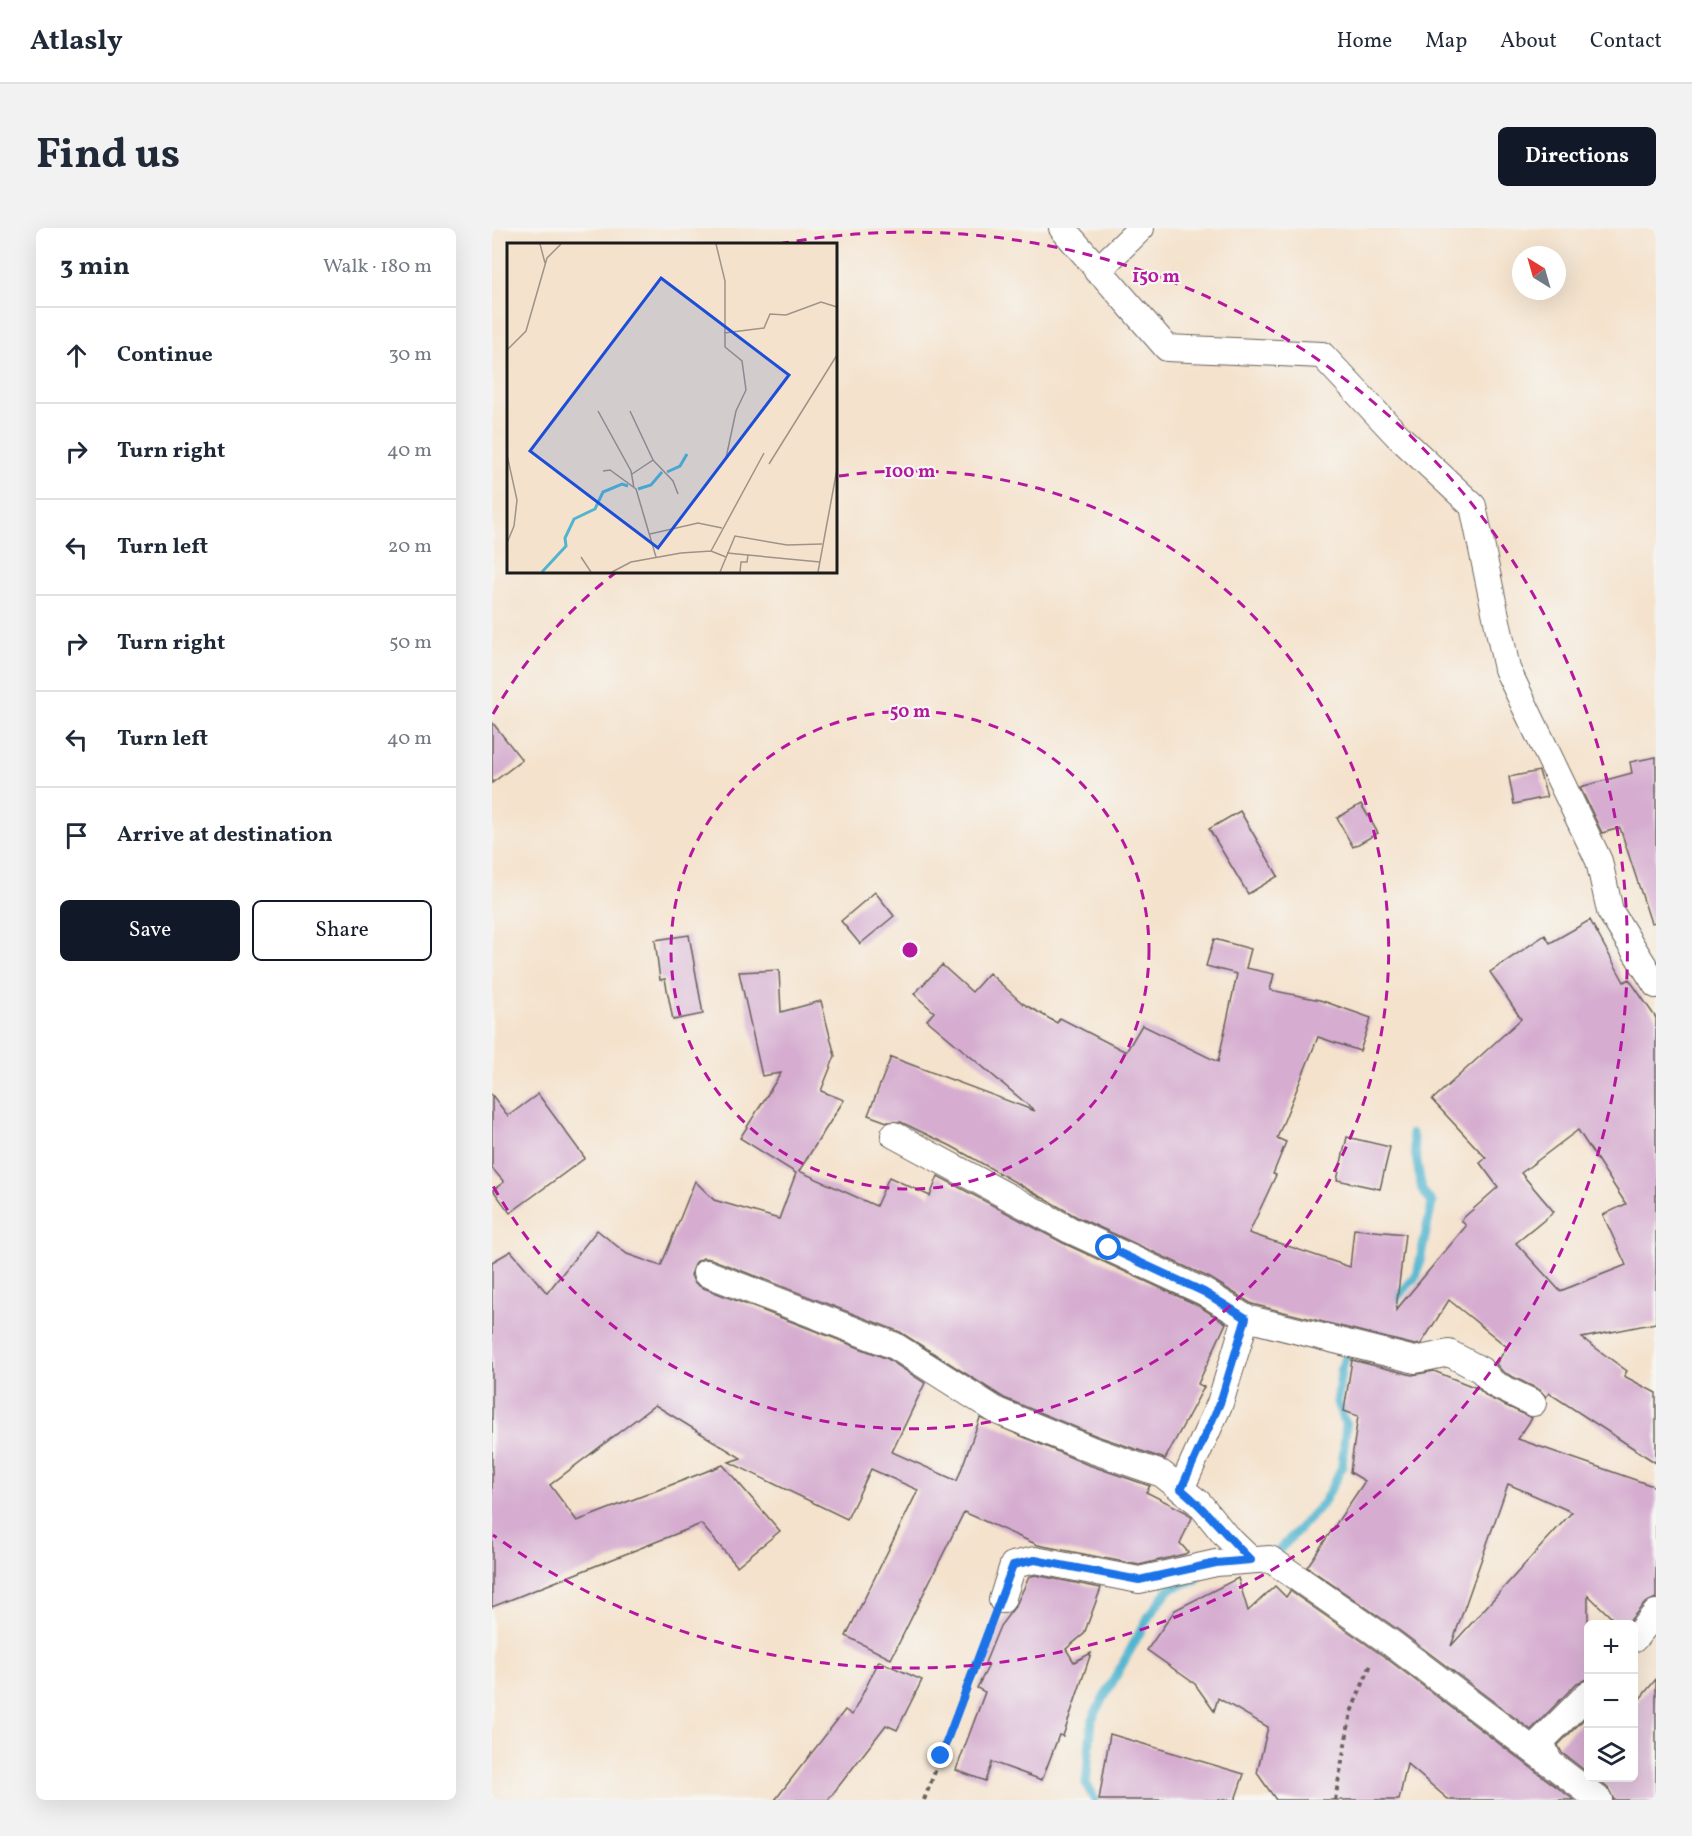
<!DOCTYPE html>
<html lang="en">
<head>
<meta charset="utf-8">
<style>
	:root { --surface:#fff; --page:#f2f2f3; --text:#1f2937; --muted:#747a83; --line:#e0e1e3; --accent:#111827 }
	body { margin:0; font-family:Vollkorn,serif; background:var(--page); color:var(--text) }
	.controls { position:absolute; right:18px; bottom:18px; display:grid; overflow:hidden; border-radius:9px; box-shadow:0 6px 24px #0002 }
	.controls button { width:54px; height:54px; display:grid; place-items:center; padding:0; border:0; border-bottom:2px solid var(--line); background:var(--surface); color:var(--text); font:30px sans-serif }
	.compass { position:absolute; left:1020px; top:18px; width:54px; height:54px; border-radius:50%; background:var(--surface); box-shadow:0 6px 24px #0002; rotate:323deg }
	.stop { position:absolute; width:18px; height:18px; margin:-14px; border:4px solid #1a73e8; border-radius:50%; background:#fff }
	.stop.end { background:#1a73e8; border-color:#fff; box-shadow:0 2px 6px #0008 }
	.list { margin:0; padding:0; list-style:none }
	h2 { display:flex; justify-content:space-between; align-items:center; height:78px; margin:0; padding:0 24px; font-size:26px }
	h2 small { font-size:20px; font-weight:400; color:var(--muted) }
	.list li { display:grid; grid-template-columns:39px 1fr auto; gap:18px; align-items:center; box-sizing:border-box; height:96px; padding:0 24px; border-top:2px solid var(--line) }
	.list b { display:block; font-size:22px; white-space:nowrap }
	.list em { font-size:20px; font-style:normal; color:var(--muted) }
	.actions { display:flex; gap:12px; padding:18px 24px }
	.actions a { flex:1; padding:14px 0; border:2px solid var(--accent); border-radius:9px; text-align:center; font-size:21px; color:var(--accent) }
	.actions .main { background:var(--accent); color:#fff }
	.icon { flex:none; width:33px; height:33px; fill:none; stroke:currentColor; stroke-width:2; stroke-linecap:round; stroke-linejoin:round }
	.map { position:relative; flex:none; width:1164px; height:1572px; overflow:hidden; border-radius:9px }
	header { display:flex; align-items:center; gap:36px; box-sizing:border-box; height:84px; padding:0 30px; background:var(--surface); border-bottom:2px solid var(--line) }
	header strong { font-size:28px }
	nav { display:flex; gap:33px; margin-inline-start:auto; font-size:21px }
	.intro { display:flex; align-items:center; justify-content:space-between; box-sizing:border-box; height:144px; padding:0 36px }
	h1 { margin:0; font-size:42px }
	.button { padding:15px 27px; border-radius:9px; background:var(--accent); color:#fff; font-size:21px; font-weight:700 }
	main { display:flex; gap:36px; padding:0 36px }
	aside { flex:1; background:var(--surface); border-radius:9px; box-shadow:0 6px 24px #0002 }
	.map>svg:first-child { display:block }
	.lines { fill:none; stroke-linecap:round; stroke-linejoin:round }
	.stream { stroke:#51b5cf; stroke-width:9 }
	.building { fill:#d6add0; fill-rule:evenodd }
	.minor-casing { stroke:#68615a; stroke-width:28 }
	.path { stroke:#68615a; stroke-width:4; stroke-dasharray:4.5 4.5; stroke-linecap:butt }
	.minor { stroke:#fff; stroke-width:26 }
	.route { stroke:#1a73e8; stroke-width:8 }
	.ring { fill:none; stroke:#b5179e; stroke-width:3; stroke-dasharray:10 8 }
	.inset-river { fill:none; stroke:#51b5cf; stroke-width:3 }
	.inset-road { fill:none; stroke:#9e9386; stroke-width:1.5 }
	.view { fill:#1d4ed8; fill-opacity:0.15; stroke:#1d4ed8; stroke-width:3 }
	.inset-edge { fill:none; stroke:#1c1c1c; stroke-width:3 }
	.centre { fill:#b5179e; stroke:#f6f6f2; stroke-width:3 }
	.ring-label { font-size:18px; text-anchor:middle; font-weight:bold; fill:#b5179e; stroke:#f6f6f2; stroke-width:4.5; stroke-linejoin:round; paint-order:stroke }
</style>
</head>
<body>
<header>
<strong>Atlasly</strong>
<nav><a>Home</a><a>Map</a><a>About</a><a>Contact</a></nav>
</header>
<div class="intro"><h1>Find us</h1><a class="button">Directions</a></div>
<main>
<aside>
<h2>3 min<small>Walk · 180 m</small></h2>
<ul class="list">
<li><svg class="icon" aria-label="ahead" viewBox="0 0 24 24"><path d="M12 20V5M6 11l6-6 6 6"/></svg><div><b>Continue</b></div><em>30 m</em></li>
<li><svg class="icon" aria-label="right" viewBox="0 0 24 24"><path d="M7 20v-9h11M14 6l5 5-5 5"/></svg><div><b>Turn right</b></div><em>40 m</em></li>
<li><svg class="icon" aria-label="left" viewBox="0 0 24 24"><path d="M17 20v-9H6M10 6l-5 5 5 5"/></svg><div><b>Turn left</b></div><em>20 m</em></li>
<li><svg class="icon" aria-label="right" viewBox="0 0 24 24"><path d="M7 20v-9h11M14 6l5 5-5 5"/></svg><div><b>Turn right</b></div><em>50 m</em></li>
<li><svg class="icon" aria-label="left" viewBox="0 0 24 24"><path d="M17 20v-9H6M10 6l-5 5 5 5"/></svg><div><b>Turn left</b></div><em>40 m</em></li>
<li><svg class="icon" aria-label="arrive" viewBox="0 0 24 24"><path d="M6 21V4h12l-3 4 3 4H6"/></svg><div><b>Arrive at destination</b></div></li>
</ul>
<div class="actions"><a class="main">Save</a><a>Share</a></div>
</aside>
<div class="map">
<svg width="1164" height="1572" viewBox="0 0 1164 1572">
	<rect width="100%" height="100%" fill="#f6f6f2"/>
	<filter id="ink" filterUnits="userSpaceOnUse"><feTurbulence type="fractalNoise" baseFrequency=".0167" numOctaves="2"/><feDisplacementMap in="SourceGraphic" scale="12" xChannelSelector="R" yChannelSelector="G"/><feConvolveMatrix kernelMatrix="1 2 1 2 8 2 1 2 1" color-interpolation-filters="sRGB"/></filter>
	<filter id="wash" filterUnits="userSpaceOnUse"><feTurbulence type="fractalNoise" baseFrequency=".008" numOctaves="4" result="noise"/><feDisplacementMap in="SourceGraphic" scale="24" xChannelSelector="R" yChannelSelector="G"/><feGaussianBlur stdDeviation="1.35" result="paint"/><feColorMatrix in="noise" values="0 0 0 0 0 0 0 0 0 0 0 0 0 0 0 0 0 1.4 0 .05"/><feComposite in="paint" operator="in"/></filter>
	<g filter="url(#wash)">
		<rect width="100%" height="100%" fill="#f4e2cc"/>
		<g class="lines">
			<g class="stream">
				<polyline points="899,1076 925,1047 940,975 930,962 920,906"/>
				<polyline points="779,1331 832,1274 850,1239 854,1197 845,1174 850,1138 860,1117 882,1096"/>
				<polyline points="603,1572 594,1556 600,1491 657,1388 677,1361 705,1351"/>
			</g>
		</g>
		<g id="blocks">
			<g class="building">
				<polygon points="0,494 30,532 0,555"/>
				<polygon points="1164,529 1164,694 1159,695 1128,600 1110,605 1088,559 1140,545 1138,534"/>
				<polygon points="1047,543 1055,569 1022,576 1017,549"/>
				<polygon points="869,576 886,605 861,619 845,590"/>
				<polygon points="748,583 786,648 756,666 717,601"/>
				<polygon points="383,664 402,688 368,716 349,693"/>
				<path d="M1098,692l34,62 5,-3 27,39v305l-74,15 45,33 -3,5 32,17v70l-107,-70 -3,4 -6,-7 -37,-18 -7,-8 11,-17 -58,-47 -28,44 -6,1 -163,-41 -42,-26 -133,-61 -126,-71 -50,-24h-14l-19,-7 23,-58 144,54 -108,-91 7,-8 -20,-18 28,-29 30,27 17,-19 33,30 35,20 3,-5 66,34 16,-27 76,37 19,-88 -31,-8 8,-27 37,10 -5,19 28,6 -4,16 50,10 51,18 -11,33 -42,-14 -41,101 9,4 -13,32 3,1 -27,58 101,34 4,-38 51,5 -9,76 70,-84 -5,-6 37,-33 -18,-24 6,-5 -54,-58 89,-81 -31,-47 55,-37 5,8zM1086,902l48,74 -23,11 23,50 -66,26 -44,-48 38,-31 -33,-39z"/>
				<polygon points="197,707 211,786 181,792 173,751 168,752 163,712"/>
				<polygon points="287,742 289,784 329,773 343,828 329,863 352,872 307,943 384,978 397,949 438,968 446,948 571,1015 705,1077 734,1095 706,1156 712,1159 673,1231 605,1208 512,1170 408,1104 219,1031 211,1030 204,1034 199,1047 202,1054 209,1059 396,1131 433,1155 400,1224 465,1253 488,1190 594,1236 658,1258 654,1264 694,1284 700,1290 688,1315 696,1324 693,1326 647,1337 546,1317 472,1284 399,1431 354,1408 426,1262 379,1241 355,1291 237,1234 249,1230 163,1177 58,1257 85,1293 231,1237 288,1303 245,1338 209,1296 0,1379 0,1034 19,1023 55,1065 105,1002 135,1026 169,1038 203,953 222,972 287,991 304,945 248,910 289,845 270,848 247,744"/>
				<polygon points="46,866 93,930 18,985 1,962 12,954 0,940 0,867 16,888"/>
				<polygon points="855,909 898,919 888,961 845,952"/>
				<path d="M860,1132l60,15 22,-4 45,18 8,8 45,21 -14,21 138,48v111l-11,5 -18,21h-9l-30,-29v84l-11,4 -46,47 -131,-99 -93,-64 58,-86 -15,-9 8,-56 -14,-5zM1016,1256l64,28 -121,134z"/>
				<polygon points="543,1347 609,1360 592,1406 574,1421 582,1434 599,1425 571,1508 567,1507 550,1552 500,1534 493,1553 464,1542 493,1464 485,1460 497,1437 493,1435 508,1398 524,1377 537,1349"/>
				<polygon points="746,1350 756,1383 783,1358 794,1369 798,1363 890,1427 1082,1572 957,1572 915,1536 907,1572 784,1572 765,1545 776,1499 726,1470 722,1483 703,1456 655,1422 683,1382"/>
				<polygon points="387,1433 430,1452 405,1502 394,1497 336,1572 283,1572 353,1482 360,1487"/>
				<polygon points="1164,1451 1164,1572 1122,1572 1116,1560 1102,1550 1142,1550 1142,1478"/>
				<polygon points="1096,1487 1096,1545 1070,1525 1066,1517"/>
				<polygon points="618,1506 752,1546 743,1572 607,1572"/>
			</g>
		</g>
	</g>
	<g filter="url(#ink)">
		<use href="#blocks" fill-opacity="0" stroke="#68615a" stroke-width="1.5"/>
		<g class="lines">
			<g class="minor-casing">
				<g id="minor">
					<polyline points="570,0 675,120 830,127 905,207 981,278 1015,441 1107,633 1118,683 1164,757"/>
					<polyline points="605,43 649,0"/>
					<polyline points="402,907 578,1002 712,1064 754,1090 728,1175 689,1261"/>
					<polyline points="214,1045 403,1118 505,1183 600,1222 670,1246 707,1275 733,1307 759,1332"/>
					<polyline points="754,1090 923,1132 957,1125 989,1142 1002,1156 1041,1175"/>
					<polyline points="510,1372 521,1337 543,1332 647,1352 724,1335 778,1331 899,1415 1107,1572"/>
					<polyline points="1142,1411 1164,1385"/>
					<polyline points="1057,1534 1049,1513 1096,1466"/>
				</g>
			</g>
			<g class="path">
				<polyline points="432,1572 500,1397"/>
				<polyline points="843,1572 859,1484 880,1434"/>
			</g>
			<use href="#minor" class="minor"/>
		</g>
	</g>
	<g class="lines" filter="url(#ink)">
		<path class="route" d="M449,1528l72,-191 22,-5 104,20 77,-17 35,-3c-24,-23 -44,-50 -70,-71l39,-86 26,-85 -42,-26 -95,-44"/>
	</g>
	<g class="ring">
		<circle cx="418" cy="722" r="239"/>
		<path d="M1 486A479 479 0 0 1 123 345M347 248A479 479 0 1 1 1 958"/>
		<path d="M287 16A718 718 0 1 1 1 1307"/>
	</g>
	<g transform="translate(15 15)">
		<rect width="330" height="330" fill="#f4e2cc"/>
		<path class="inset-river" d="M160,229l13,-6 7,-12M131,246l13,-4 11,-13M35,329l24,-26 -1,-8 9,-19 21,-10 8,-17 19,-8 6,2"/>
		<path class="inset-road" d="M33,1l5,19M209,1l9,37v66l17,14 4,29 -10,21 -10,47M217,90l40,-5 6,-14 16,1 35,-13 16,5M0,107l19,-19 21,-73 14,-14M91,168l33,60 3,17M123,168l23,49 -21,14M0,212l10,45 -3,26 -7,17M146,217l20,21 5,13M262,221l68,-109M96,228l7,-1 26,19 20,68M143,291l48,-11 24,5M204,308l53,-98M220,310l93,9M74,314l10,15M105,329l19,-10 50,-9 30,-2 15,6M213,329l15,-36 52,9 35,-1M233,329l1,-10h6l1,-7M311,329l19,-103"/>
		<path class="view" d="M154,35l128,97 -131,173 -128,-97z"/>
		<rect width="330" height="330" class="inset-edge"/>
	</g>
	<circle cx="418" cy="722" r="9" class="centre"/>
	<g class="ring-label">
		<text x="664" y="54">150 m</text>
		<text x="418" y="249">100 m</text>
		<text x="418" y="489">50 m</text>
	</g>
</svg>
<div class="controls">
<button>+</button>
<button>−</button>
<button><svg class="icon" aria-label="layers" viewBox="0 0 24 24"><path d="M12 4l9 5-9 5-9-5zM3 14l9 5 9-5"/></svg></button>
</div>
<svg class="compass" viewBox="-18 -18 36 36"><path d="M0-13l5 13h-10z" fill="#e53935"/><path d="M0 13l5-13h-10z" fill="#747a83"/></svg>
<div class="stop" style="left:617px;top:1020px"></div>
<div class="stop end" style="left:449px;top:1528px"></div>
</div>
</main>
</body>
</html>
